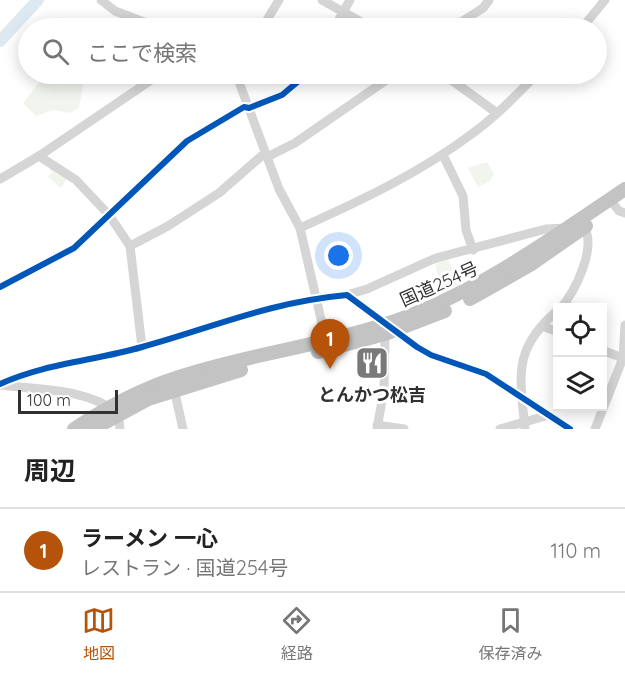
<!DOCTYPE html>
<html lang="ja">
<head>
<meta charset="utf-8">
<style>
	:root { --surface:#fff; --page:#f2f2f2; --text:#222; --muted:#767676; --line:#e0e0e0; --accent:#b45309 }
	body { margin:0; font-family:Quicksand,"Noto Sans JP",sans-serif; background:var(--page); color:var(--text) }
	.controls { position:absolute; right:18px; bottom:18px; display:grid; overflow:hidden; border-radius:0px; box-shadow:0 3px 15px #0003 }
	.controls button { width:54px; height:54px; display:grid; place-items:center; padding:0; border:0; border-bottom:2px solid var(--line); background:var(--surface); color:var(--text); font:30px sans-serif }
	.scale { position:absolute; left:18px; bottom:15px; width:100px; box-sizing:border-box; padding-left:6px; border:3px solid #313131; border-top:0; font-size:16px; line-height:21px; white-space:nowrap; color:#313131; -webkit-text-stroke:4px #fff; paint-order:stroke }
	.you { position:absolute; left:339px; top:256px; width:21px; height:21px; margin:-15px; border:4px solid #fff; border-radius:50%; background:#1a73e8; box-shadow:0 0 0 9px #1a73e833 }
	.badge { display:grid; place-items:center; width:39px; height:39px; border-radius:50%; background:var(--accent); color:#fff; font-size:20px; font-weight:700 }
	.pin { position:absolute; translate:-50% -50px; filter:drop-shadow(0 2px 3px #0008) }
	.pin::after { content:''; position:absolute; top:32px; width:21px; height:18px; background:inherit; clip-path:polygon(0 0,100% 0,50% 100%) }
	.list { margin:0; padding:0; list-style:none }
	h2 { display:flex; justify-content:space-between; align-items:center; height:78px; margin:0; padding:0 24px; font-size:26px }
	h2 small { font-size:20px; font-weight:400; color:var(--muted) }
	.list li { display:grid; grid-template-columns:39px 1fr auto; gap:18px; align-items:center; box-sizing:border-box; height:84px; padding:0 24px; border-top:2px solid var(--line) }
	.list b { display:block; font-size:22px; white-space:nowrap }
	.list p { margin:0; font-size:20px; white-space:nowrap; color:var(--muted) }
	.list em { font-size:20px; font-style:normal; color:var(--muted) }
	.icon { flex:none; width:33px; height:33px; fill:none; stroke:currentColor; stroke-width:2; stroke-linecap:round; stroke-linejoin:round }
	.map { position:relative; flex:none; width:625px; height:429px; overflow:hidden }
	.search { position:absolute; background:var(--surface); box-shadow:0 3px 15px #0003; left:18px; right:18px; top:18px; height:66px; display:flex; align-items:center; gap:15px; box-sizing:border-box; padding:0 21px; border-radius:33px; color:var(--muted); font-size:22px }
	.sheet { height:162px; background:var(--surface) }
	nav { display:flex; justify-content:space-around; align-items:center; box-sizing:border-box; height:84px; border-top:2px solid var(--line); background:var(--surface); font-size:16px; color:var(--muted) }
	nav a { display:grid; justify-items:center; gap:3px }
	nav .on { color:var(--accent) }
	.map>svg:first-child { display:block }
	.green { fill:#f1f5ee }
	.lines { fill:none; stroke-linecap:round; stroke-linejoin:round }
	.river { stroke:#dde8f1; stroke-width:12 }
	.minor { stroke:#d5d5d5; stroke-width:9 }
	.highway { stroke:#c3c3c3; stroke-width:14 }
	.cycleway-casing { stroke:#fff; stroke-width:10 }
	.cycleway { stroke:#0057b8; stroke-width:6 }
	.labels { text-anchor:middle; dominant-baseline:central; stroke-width:6; stroke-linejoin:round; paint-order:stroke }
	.street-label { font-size:18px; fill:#313131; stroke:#fff }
	.poi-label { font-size:18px; font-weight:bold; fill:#313131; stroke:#fff }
</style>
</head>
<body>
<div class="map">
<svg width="625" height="429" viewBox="0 0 625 429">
	<rect width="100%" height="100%" fill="#fff"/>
	<g class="green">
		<polygon points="46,74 81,74 84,81 79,107 70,113 54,110 36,116 23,103"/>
		<polygon points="487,162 494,174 489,182 478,187 468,168"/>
		<polygon points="48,167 68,177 61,188 48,177 52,172"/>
		<polygon points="448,259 459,284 441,293 435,262"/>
	</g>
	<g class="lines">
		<polyline class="river" points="0,41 38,0"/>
		<g class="minor">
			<polyline points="101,0 115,11 160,28"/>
			<polyline points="322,0 372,28"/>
			<polyline points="262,28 279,0"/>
			<polyline points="334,28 350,0"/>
			<polyline points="452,28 483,8 489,0"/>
			<polyline points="582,28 605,0"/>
			<polyline points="236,74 279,189 300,228 326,341"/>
			<polyline points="443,74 497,113"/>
			<polyline points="443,155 463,196 466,230 473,250"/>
			<polyline points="39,156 76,180 109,215 130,246 142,347"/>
			<polyline points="267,157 295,143 395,74"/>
			<polyline points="0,179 39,156 160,74"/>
			<polyline points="615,206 619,211 625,213"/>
			<path d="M300,228c60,-27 120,-55 173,-95 24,-17 44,-39 64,-59"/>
			<polyline points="130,246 168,226 219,193 265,153"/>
			<polyline points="0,287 74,248 187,141 244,107 249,108 282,95 307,74"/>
			<polyline points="347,295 367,289 436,258 546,229 566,228"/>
			<path d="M561,308c14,-17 36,-60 23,-81"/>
			<polyline points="542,326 558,332"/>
			<polyline points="602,350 625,359"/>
			<path d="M0,384c46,-21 94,-23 142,-37 72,-20 128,-45 205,-52l70,52 14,8 55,19 84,55"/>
			<path d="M0,385c40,5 85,3 118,28l2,16"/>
			<polyline points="174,389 183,429"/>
			<polyline points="377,425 404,429"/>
			<polyline points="377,429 384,389 385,334"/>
			<polyline points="500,429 549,415"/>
			<path d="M525,429c-5,-53 -13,-80 33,-119"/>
			<polyline points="595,429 623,358 625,325"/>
		</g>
		<g class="highway">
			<polyline points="470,299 530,265 586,226"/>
			<polyline points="318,352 385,334 445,311"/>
			<path d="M74,429c32,-21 65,-39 102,-51 68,-23 139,-31 207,-53 90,-29 165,-84 242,-136"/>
			<polyline points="93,429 148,399 241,370"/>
		</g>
		<g class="cycleway-casing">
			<g id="cycleway">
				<polyline points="0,287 74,248 187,141 244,107 249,108 282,95 307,74"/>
				<path d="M0,384c46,-21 94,-23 142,-37 72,-20 128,-45 205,-52l70,52 14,8 55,19 84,55"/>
			</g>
		</g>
		<use href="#cycleway" class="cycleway"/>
	</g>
	<defs>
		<g id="restaurant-square" transform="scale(1.725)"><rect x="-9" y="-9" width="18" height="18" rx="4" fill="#797979" stroke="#fff"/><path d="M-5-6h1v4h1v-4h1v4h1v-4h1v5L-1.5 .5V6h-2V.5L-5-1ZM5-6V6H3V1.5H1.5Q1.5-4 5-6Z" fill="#fff"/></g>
	</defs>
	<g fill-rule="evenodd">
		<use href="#restaurant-square" x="372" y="363"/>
	</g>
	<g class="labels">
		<g class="street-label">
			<text transform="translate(439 284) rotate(-24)">国道254号</text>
		</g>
		<g class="poi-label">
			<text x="372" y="394">とんかつ松吉</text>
		</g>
	</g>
</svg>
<div class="controls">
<button><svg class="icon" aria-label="locate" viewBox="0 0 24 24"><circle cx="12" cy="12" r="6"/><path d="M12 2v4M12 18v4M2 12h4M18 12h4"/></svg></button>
<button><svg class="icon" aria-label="layers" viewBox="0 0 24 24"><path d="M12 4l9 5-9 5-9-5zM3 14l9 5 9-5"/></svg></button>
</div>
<div class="scale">100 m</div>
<div class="you"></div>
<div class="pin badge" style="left:330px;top:369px">1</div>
<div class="search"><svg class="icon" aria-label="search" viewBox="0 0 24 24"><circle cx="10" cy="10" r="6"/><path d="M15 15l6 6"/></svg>ここで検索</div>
</div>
<section class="sheet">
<h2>周辺<small></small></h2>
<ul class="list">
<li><span class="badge">1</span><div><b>ラーメン 一心</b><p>レストラン · 国道254号</p></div><em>110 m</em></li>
</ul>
</section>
<nav>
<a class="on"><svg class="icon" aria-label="map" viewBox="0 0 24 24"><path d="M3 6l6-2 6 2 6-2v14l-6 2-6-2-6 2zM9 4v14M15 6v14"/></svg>地図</a>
<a><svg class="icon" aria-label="directions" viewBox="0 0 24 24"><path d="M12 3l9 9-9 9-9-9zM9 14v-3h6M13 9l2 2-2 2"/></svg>経路</a>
<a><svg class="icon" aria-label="saved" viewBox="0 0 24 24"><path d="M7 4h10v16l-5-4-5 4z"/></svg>保存済み</a>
</nav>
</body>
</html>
